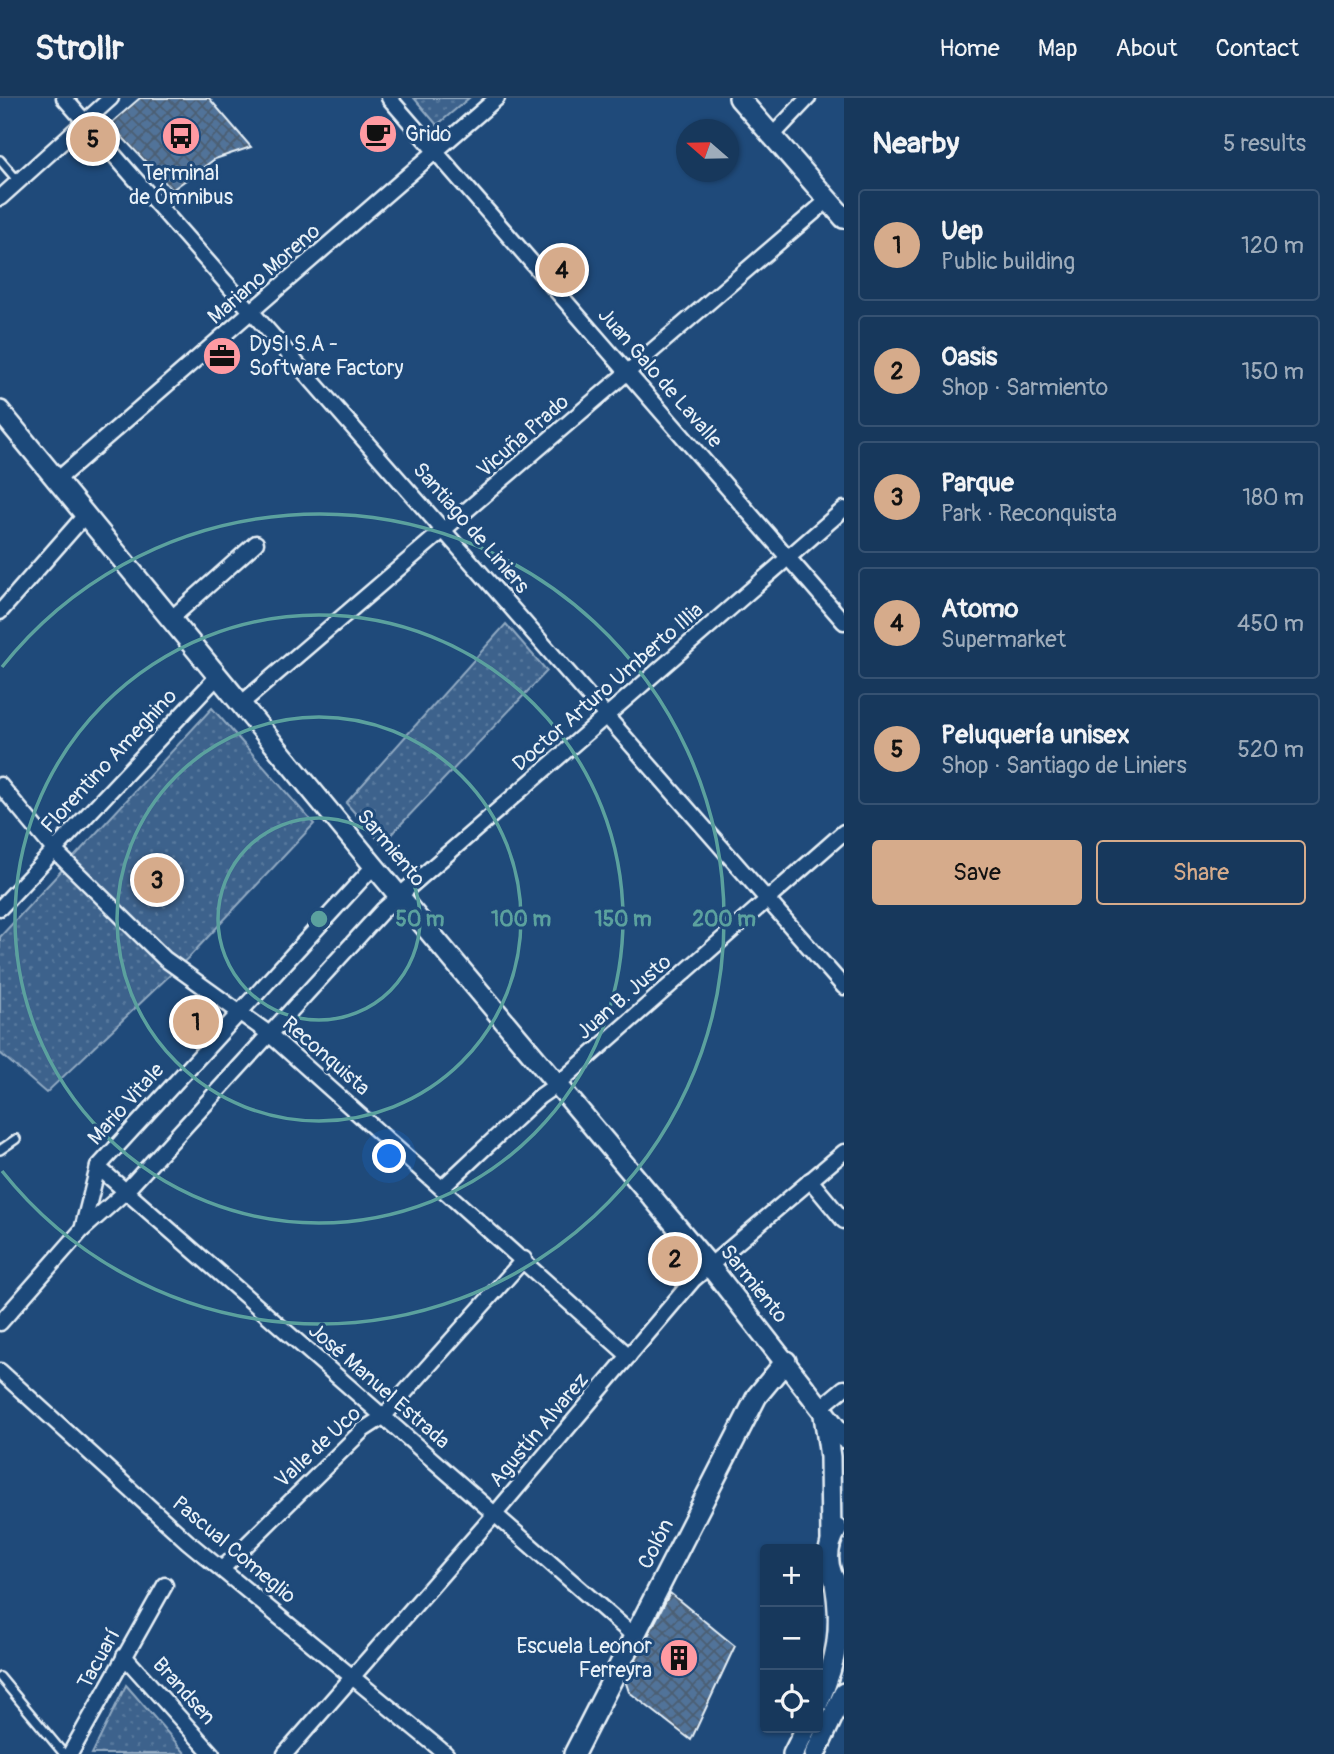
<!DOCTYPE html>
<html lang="en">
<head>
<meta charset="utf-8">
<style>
	:root { --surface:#17385c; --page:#203f62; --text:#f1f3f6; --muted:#9eacbb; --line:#365272; --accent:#d6ab8b }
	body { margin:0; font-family:Pangolin,sans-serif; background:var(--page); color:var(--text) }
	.controls { position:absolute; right:21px; bottom:21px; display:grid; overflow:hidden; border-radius:7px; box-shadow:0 2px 5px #0004 }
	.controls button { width:63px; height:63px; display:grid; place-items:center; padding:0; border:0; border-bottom:2px solid var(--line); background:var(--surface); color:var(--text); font:35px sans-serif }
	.compass { position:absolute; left:676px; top:21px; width:63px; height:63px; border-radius:50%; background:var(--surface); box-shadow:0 2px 5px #0004; rotate:290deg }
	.you { position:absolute; left:390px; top:1059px; width:24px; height:24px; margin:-18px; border:5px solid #fff; border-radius:50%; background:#1a73e8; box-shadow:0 0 0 10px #1a73e833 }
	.badge { display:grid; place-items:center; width:46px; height:46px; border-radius:50%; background:var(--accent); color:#111; font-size:23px; font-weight:700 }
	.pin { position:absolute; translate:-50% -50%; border:4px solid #fff; box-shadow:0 2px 7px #0006 }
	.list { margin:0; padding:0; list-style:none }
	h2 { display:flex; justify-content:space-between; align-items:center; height:91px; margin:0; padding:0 28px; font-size:30px }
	h2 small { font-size:23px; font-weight:400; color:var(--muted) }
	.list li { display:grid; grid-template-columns:46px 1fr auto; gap:21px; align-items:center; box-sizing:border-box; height:112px; margin:0 14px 14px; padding:0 14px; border:2px solid var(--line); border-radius:7px }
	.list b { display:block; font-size:26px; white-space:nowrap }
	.list p { margin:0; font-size:23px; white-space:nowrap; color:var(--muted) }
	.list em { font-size:23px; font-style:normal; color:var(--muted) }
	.actions { display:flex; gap:14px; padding:21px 28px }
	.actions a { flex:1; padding:16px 0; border:2px solid var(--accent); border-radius:7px; text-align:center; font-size:24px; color:var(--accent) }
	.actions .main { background:var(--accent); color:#111 }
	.icon { flex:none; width:38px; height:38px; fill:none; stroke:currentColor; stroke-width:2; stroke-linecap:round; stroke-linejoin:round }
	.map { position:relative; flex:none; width:844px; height:1656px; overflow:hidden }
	header { display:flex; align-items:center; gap:42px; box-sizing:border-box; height:98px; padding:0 35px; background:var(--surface); border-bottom:2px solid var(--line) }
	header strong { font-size:33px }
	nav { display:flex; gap:38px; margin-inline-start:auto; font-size:24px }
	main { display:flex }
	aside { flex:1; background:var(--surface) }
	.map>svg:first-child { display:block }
	.park { fill:url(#park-dots); stroke:#92aac2; stroke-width:2 }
	.building { fill:url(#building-cross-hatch); stroke:#e8f1f8; stroke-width:2 }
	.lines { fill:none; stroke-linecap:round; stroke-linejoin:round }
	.lane-casing { stroke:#e8f1f8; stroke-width:12 }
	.street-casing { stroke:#e8f1f8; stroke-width:19 }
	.secondary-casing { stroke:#e8f1f8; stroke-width:24 }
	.lane { stroke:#1f4a7a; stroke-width:7 }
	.street { stroke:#1f4a7a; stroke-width:14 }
	.secondary { stroke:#1f4a7a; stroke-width:19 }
	.ring { fill:none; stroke:#5ba19e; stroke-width:3.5 }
	.labels { text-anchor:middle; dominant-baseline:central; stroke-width:6; stroke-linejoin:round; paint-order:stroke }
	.poi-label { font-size:21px; fill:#e8f1f8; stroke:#1f4a7a; text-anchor:start }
	.street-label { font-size:21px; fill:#e8f1f8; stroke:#1f4a7a }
	.centre { fill:#5ba19e; stroke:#1f4a7a; stroke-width:3.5 }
	.ring-label { font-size:21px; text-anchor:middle; font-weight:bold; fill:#5ba19e; stroke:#1f4a7a; stroke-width:6; stroke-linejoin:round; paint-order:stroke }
</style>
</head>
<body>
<header>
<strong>Strollr</strong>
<nav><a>Home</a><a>Map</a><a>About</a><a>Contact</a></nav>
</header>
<main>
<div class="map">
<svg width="844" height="1656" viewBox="0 0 844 1656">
	<defs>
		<pattern id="park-dots" width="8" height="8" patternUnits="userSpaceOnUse" patternTransform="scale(1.75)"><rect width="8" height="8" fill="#3c628c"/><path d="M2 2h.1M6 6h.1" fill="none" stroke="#58799d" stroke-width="1.8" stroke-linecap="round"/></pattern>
		<pattern id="building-cross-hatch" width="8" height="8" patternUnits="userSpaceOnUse" patternTransform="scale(1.75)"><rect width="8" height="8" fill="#517399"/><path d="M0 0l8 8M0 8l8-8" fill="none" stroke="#4c5e72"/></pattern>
	</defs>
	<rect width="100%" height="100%" fill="#1f4a7a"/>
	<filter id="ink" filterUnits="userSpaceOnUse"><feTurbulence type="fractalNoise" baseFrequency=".0143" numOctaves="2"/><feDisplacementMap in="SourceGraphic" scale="14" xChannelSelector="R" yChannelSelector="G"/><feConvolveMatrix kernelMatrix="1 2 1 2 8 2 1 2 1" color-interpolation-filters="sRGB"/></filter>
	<g filter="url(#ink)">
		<g class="park">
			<polygon points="414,0 469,0 437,27"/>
			<polygon points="506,526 547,573 382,746 346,705"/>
			<polygon points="212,610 314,726 191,857 46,995 0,955 0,839"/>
			<polygon points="126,1587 186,1656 92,1656"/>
		</g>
		<g class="building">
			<polygon points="140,0 209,0 251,49 215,61 172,92 110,26"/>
			<polygon points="670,1495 735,1548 691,1642 629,1594 625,1582"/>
		</g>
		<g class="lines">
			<g class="lane-casing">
				<g id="lane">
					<polyline points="0,62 18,83"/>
					<polyline points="0,1052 16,1041"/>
					<polyline points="0,1579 64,1656"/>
				</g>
			</g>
			<g class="street-casing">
				<g id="street">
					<polyline points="64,0 844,889"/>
					<polyline points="389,0 844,524"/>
					<polyline points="772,38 808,0"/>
					<polyline points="0,100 111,0"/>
					<polyline points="57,382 497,0"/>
					<polyline points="0,514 86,416"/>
					<polyline points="173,519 256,445"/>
					<polyline points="242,605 828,102"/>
					<polyline points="0,687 54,752 165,861 268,935 629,1258"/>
					<polyline points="0,810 219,577"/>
					<polyline points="98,1069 634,1538"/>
					<polyline points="810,1082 844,1123"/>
					<polyline points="443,1089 539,999 559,985 844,734"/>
					<polyline points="82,1132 98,1069 374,768"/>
					<polyline points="0,1225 81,1133 125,1094 383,812 844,411"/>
					<polyline points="0,1273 188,1444 446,1656"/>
					<polyline points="820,1310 844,1290"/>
					<polyline points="222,1471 363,1332 383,1319 524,1161"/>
					<polyline points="124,1558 212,1656"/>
					<polyline points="70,1656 165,1487"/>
					<polyline points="285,1656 495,1416 693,1182 844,1054"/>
				</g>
			</g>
			<g class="secondary-casing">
				<g id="secondary">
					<polyline points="739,0 844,120"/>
					<polyline points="0,313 374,768 709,1167 844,1340"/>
					<polyline points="824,1317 830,1359 831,1441"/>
					<path d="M837,1431c-13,22 -11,43 5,62"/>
					<path d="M818,1605c19,-43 25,-74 17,-120"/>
					<polyline points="574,1656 757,1298 786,1263"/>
					<polyline points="793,1656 806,1630"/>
					<polyline points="815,1656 844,1595"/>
				</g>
			</g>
			<use href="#lane" class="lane"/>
			<use href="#street" class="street"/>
			<use href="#secondary" class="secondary"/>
		</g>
	</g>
	<g class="ring">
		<circle cx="319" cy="821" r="101"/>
		<circle cx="319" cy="821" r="202"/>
		<circle cx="319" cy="821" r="304"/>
		<path d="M2 569A405 405 0 1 1 2 1073"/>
	</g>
	<defs>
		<g id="cafe-disc" transform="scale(2.0125)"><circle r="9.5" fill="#ff9aa2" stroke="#1f4a7a"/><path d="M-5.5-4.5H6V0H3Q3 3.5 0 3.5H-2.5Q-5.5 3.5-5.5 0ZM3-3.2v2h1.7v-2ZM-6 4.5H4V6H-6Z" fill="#111"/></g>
		<g id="bus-disc" transform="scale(2.0125)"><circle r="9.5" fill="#ff9aa2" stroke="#1f4a7a"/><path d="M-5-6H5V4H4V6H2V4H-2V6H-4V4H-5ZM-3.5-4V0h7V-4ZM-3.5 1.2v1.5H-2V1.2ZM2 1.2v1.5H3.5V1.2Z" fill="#111"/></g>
		<g id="office-disc" transform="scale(2.0125)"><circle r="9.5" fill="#ff9aa2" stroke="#1f4a7a"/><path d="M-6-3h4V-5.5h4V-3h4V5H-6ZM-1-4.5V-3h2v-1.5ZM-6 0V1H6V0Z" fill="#111"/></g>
		<g id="building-disc" transform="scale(2.0125)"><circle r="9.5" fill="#ff9aa2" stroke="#1f4a7a"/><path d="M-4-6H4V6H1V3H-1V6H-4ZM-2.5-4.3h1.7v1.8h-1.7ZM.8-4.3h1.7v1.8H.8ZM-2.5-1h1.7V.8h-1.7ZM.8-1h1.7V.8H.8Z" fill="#111"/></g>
	</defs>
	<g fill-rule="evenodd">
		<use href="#cafe-disc" x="378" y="36"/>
		<use href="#bus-disc" x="181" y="38"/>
		<use href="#office-disc" x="222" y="258"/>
		<use href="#building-disc" x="679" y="1560"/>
	</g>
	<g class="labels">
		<g class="poi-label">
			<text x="405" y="36">Grido</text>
			<text x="181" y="75" text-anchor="middle">Terminal<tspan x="181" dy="24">de Ómnibus</tspan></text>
			<text x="249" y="246">DySI S.A -<tspan x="249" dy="24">Software Factory</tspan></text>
			<text x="652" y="1548" text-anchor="end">Escuela Leonor<tspan x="652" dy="24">Ferreyra</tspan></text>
		</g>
		<g class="street-label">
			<text transform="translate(264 176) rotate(-41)">Mariano Moreno</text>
			<text transform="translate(660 280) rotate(49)">Juan Galo de Lavalle</text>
			<text transform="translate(523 338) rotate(-41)">Vicuña Prado</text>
			<text transform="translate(471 430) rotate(49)">Santiago de Liniers</text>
			<text transform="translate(608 589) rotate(-41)">Doctor Arturo Umberto Illia</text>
			<text transform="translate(109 663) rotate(-47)">Florentino Ameghino</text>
			<text transform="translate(391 750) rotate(50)">Sarmiento</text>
			<text transform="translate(624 899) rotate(-41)">Juan B. Justo</text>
			<text transform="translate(326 958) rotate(41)">Reconquista</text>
			<text transform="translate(126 1006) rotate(-48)">Mario Vitale</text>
			<text transform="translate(754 1186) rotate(51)">Sarmiento</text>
			<text transform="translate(379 1288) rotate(41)">José Manuel Estrada</text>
			<text transform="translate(539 1332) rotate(-50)">Agustín Alvarez</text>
			<text transform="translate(318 1349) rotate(-43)">Valle de Uco</text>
			<text transform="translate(656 1446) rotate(-63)">Colón</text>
			<text transform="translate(234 1452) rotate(40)">Pascual Comeglio</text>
			<text transform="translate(99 1561) rotate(-61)">Tacuarí</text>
			<text transform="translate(184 1593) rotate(48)">Brandsen</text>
		</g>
	</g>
	<circle cx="319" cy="821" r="10" class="centre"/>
	<g class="ring-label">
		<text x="420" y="828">50 m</text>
		<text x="521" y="828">100 m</text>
		<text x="623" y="828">150 m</text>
		<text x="724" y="828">200 m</text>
	</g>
</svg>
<div class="controls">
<button>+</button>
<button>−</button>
<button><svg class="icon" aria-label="locate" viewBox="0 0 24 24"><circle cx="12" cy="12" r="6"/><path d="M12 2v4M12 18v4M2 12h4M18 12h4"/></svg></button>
</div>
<svg class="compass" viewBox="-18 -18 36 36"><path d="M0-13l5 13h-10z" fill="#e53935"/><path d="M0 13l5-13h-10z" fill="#9eacbb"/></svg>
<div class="you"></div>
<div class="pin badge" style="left:196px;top:924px">1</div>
<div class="pin badge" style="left:675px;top:1161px">2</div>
<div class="pin badge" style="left:157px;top:782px">3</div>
<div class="pin badge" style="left:562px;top:172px">4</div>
<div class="pin badge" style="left:93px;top:41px">5</div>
</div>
<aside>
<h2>Nearby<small>5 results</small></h2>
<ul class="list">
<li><span class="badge">1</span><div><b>Uep</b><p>Public building</p></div><em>120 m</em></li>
<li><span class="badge">2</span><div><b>Oasis</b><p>Shop · Sarmiento</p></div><em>150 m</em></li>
<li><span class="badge">3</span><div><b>Parque</b><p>Park · Reconquista</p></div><em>180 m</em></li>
<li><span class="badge">4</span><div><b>Atomo</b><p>Supermarket</p></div><em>450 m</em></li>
<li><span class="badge">5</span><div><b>Peluquería unisex</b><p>Shop · Santiago de Liniers</p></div><em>520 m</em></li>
</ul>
<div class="actions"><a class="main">Save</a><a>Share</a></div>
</aside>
</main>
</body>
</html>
